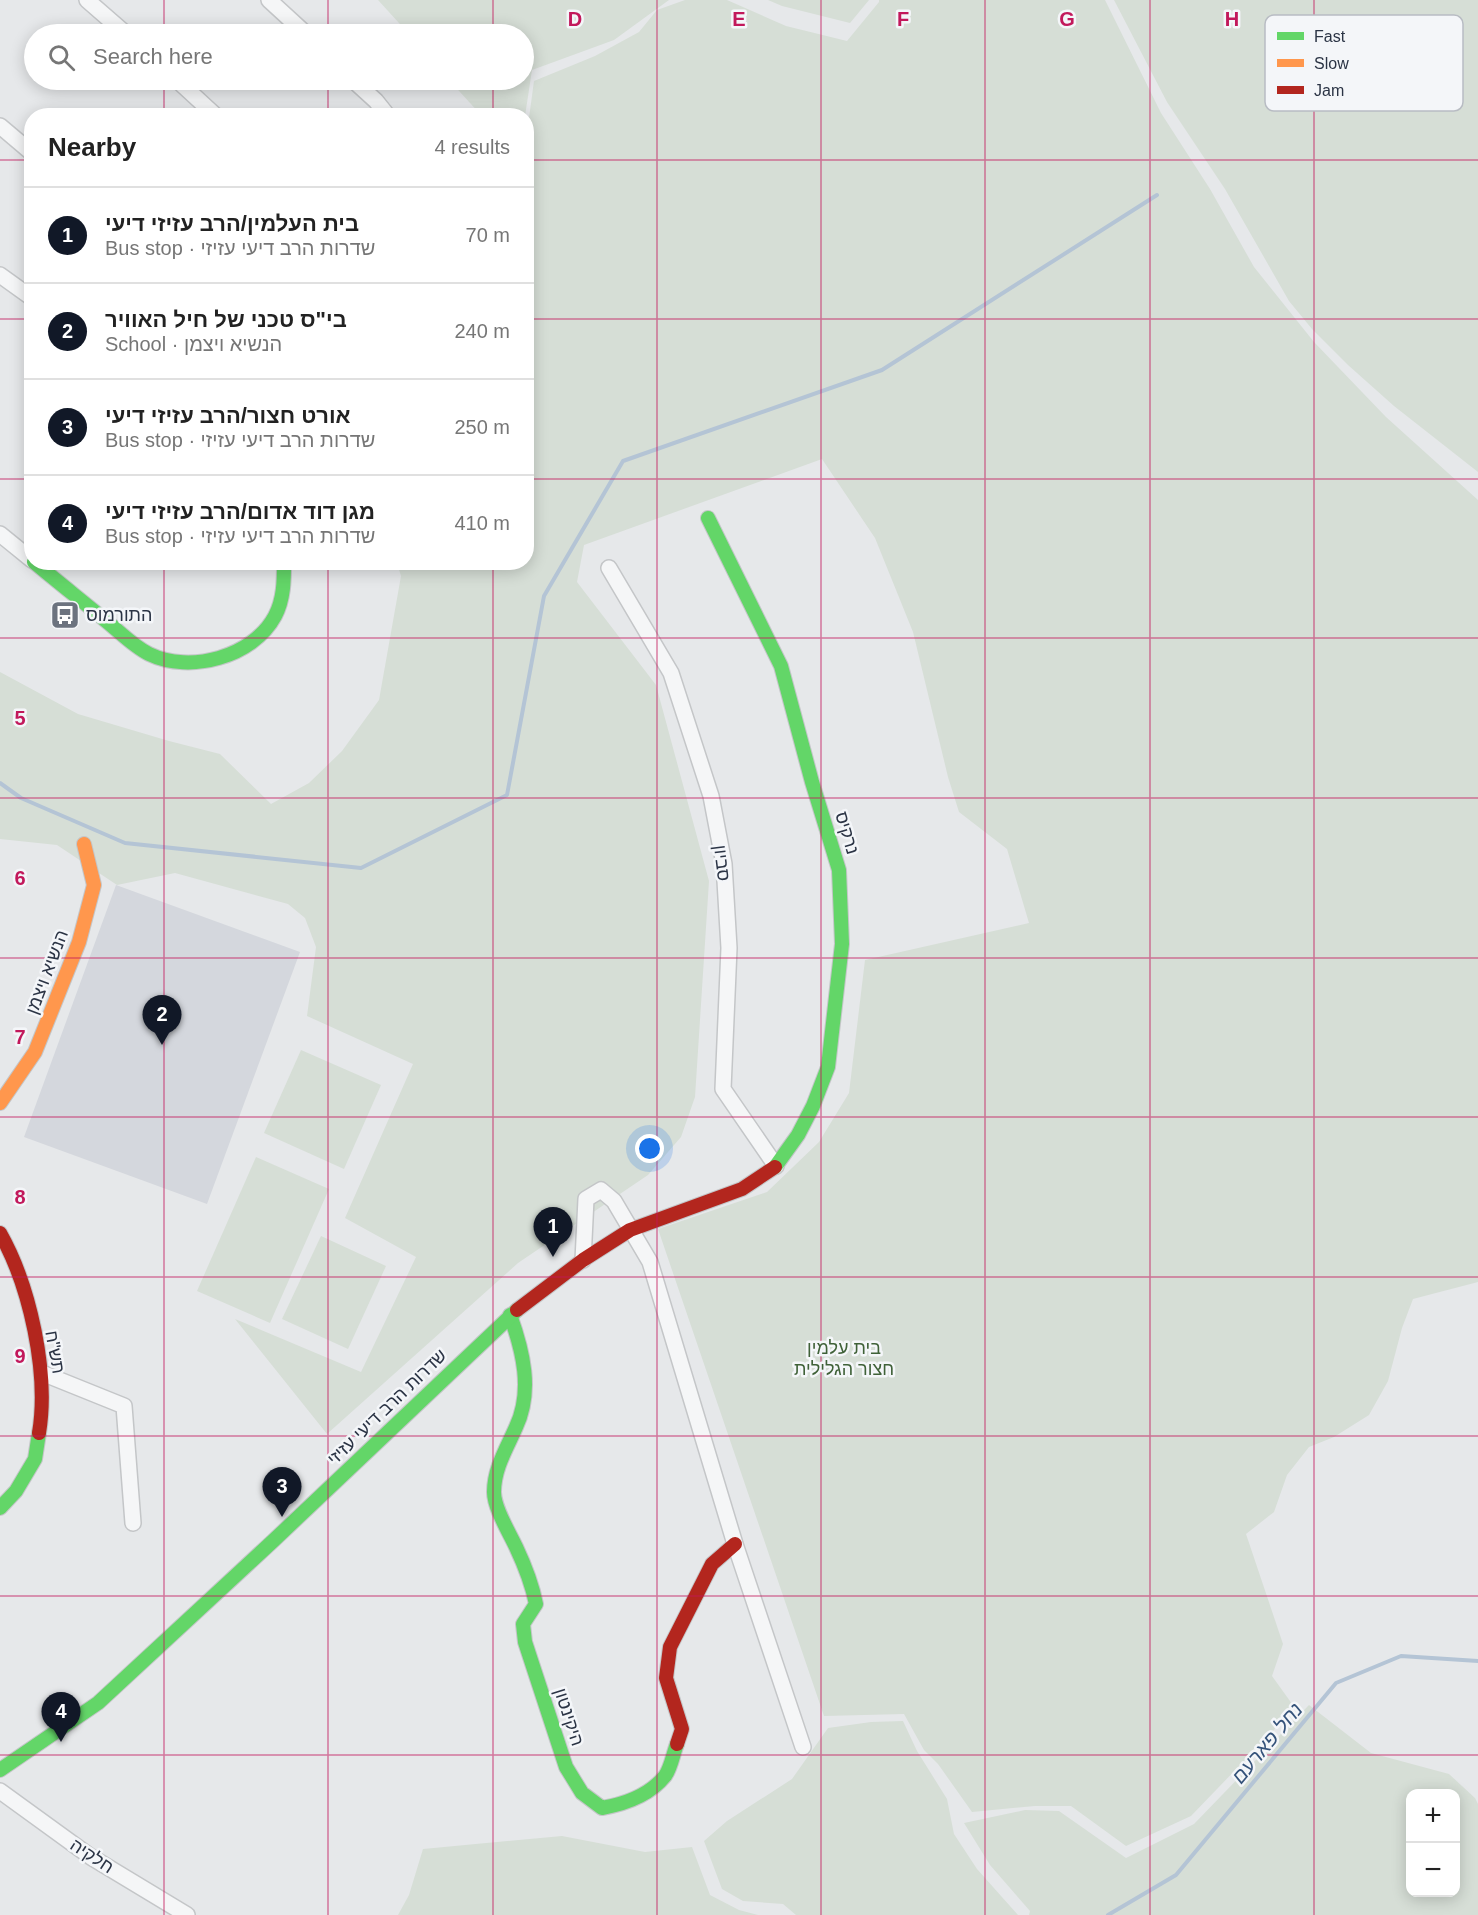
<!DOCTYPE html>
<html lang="en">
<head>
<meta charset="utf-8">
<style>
	:root { --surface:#fff; --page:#f6f6f6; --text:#222; --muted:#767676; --line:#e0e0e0; --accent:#111827 }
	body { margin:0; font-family:Arial,Heebo,sans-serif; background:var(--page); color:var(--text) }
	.controls { position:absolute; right:18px; bottom:18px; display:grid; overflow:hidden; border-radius:12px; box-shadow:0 3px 15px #0003 }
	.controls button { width:54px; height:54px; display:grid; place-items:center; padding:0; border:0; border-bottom:2px solid var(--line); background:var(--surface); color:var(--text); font:30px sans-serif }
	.you { position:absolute; left:650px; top:1149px; width:21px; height:21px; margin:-15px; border:4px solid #fff; border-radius:50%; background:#1a73e8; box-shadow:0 0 0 9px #1a73e833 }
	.badge { display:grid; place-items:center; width:39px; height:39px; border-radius:50%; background:var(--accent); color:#fff; font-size:20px; font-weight:700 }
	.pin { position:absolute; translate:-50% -50px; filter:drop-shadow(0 2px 3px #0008) }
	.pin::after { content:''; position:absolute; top:32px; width:21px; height:18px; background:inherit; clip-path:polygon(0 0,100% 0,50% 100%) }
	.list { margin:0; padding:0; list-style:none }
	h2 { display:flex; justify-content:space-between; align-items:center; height:78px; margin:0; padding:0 24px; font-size:26px }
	h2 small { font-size:20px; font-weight:400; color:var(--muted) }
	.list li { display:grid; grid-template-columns:39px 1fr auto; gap:18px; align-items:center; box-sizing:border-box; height:96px; padding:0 24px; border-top:2px solid var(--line) }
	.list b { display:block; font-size:22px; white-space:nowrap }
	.list p { margin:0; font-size:20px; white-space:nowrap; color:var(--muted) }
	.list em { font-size:20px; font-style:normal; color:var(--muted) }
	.icon { flex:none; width:33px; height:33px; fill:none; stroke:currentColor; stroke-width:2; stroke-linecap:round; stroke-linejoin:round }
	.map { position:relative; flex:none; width:1478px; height:1915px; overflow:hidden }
	.search { position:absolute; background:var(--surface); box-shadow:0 3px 15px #0003; left:24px; top:24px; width:510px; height:66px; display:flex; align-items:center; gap:15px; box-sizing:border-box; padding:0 21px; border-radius:33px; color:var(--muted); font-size:22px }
	.panel { position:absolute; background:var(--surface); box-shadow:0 3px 15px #0003; left:24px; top:108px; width:510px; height:462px; border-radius:24px }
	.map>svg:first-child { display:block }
	.built { fill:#d4d7dd }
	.green { fill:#d6ded6; fill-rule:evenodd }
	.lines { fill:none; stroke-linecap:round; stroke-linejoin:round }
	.stream { stroke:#b4c4d5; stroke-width:4 }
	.street-casing { stroke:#c4c6c8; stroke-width:18 }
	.fast-casing { stroke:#c4c6c8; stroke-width:16 }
	.slow-casing { stroke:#c4c6c8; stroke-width:16 }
	.jam-casing { stroke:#c4c6c8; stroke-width:16 }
	.street { stroke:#f5f6f7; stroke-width:15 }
	.fast { stroke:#63d668; stroke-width:14 }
	.slow { stroke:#ff974d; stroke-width:14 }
	.jam { stroke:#b3261e; stroke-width:14 }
	.grid { fill:none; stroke:#c2185b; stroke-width:1.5; stroke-opacity:0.55 }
	.labels { text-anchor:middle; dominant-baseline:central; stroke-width:5; stroke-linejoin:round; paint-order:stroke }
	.poi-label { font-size:18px; fill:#2b3445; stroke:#f4f6f9; text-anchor:start }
	.street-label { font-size:18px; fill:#2b3445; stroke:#f4f6f9 }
	.park-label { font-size:18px; fill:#3f6138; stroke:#f4f6f9 }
	.water-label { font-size:20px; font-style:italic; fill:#34527a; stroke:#f4f6f9 }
	.key { fill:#f4f6f9; stroke:#b8bcc3; stroke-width:1.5 }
	.key-label { font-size:16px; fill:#2b3445 }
	.grid-label { font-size:20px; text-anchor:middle; font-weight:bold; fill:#c2185b; stroke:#f4f6f9; stroke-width:5; stroke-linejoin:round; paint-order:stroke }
</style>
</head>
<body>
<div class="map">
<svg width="1478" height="1915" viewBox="0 0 1478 1915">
	<rect width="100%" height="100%" fill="#e6e8ea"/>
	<polygon class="built" points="116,885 300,952 207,1204 24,1137"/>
	<g class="green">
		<polygon points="378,0 669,0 614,40 532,70 525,116 481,115 449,80 524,80 524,34 409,34"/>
		<polygon points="685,0 727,0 786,26 847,41 879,2 879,0 1105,0 1161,113 1210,189 1254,267 1314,342 1386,417 1478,500 1478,1282 1413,1299 1402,1328 1388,1381 1369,1415 1334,1437 1309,1447 1287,1475 1274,1512 1246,1534 1283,1644 1272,1676 1295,1708 1191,1816 1126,1846 1071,1806 1035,1806 972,1812 938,1764 924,1750 904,1714 824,1716 658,1229 767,1192 819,1142 849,1093 865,960 1029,923 1007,849 959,812 948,777 913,632 875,538 822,459 584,545 577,582 656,685 709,881 695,1097 681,1137 648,1175 518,1263 327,1434 235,1319 361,1372 416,1257 345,1218 413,1064 307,1016 316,947 305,918 288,904 175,873 117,885 57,845 0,839 0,672 78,714 169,741 220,754 271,804 309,783 342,751 379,700 401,576 397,563 526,562 526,140 534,81 595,56 639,32 657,10"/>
		<polygon points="768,0 869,0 850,23 782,6"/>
		<polygon points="1114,0 1478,0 1478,472 1394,406 1348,365 1312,329 1289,301 1225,189 1167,102"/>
		<polygon points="301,1050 381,1085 344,1169 264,1133"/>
		<polygon points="256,1157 329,1189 270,1323 197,1291"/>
		<polygon points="321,1236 386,1266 348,1349 282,1319"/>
		<path d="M1309,1705l62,48 78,21 26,24 3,6v111h-449l1,-4 -40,-46 -26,-42 61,-13 34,1 67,47 68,-34zM1410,1794h46v98h-46z"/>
		<polygon points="903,1721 917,1751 947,1799 954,1834 977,1869 1018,1915 796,1915 783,1904 743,1901 722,1889 704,1841 727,1821 792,1779 828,1728 871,1722"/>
		<polygon points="562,1836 645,1852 692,1847 710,1895 739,1910 758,1915 398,1915 409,1895 423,1849"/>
	</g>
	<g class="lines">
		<g class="stream">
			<polyline points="0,783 21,798 125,843 361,868 507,795 544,596 623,461 882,370 1157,195"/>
			<polyline points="1108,1915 1176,1875 1336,1683 1401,1656 1478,1661"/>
		</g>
		<g class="street-casing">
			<g id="street">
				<polyline points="87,0 126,34"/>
				<polyline points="269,0 306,34"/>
				<polyline points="177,80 216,116"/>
				<polyline points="353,80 376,101 388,116"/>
				<polyline points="0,126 32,153"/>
				<polyline points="0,275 32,298"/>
				<polyline points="0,534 32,560"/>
				<polyline points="609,568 671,673 711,796 724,864 729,948 723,1089 776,1166"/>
				<polyline points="583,1260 586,1199 601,1190 614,1201 650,1262 735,1544 803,1747"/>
				<polyline points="42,1373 124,1406 133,1523"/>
				<polyline points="0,1791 91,1857 187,1915"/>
			</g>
		</g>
		<g class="fast-casing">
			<g id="fast">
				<polyline points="708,518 781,666 812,782 839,870 842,944 828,1067 813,1106 798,1135 775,1167"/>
				<path d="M34,562c24,20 48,39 71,58 15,12 28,26 44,34 41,20 104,3 126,-38 9,-17 9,-36 9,-54"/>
				<path d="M510,1315c13,36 23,76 6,112 -9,21 -22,41 -22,65 0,16 15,40 22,55 9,19 16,37 20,57l-13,20 2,18 41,125 16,26 20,15c23,-4 47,-12 63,-32 6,-8 8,-22 12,-32"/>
				<polyline points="0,1508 16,1491 35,1459 39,1433"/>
				<polyline points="0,1770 98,1703 273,1541 517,1310"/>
			</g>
		</g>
		<g class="slow-casing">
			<polyline id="slow" points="0,1103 35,1052 79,942 94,885 84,844"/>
		</g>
		<g class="jam-casing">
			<g id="jam">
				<path d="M0,1233c30,53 49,140 39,200"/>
				<polyline points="517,1310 583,1260 630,1230 742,1189 775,1167"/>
				<polyline points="677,1744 682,1729 666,1678 670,1647 712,1564 735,1544"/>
			</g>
		</g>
		<use href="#street" class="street"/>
		<use href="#fast" class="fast"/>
		<use href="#slow" class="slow"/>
		<use href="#jam" class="jam"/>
	</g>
	<path class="grid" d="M164,0v34M328,0v34M493,0v34M657,0v1915M821,0v1915M985,0v1915M1150,0v1915M1314,0v1915M164,80v36M328,80v36M493,80v36M0,160h32M526,160h952M0,319h32M526,319h952M0,479h32M526,479h952M164,562v1353M328,562v1353M493,562v1353M0,638h1478M0,798h1478M0,958h1478M0,1117h1478M0,1277h1478M0,1436h1478M0,1596h1478M0,1755h1478"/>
	<defs>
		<g id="bus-square" transform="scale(1.5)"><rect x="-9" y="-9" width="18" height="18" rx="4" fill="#6c737f" stroke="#f4f6f9"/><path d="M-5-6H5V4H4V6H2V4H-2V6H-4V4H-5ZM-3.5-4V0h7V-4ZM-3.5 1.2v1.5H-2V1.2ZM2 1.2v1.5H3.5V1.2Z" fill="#fff"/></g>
	</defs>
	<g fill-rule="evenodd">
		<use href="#bus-square" x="65" y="615"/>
	</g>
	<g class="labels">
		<g class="poi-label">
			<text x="86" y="615">התורמוס</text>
		</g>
		<g class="street-label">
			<text transform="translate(847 833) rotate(73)">נרקיס</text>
			<text transform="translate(722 863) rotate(83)">סביון</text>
			<text transform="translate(47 972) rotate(-69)">הנשיא ויצמן</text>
			<text transform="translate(55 1352) rotate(80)">תש"ח</text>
			<text transform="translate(387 1407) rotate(-44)">שדרות הרב דיעי עזיזי</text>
			<text transform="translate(569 1717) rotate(72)">היקינטון</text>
			<text transform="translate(92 1856) rotate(33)">חלקיה</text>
		</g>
		<g class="park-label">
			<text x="844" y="1348">בית עלמין<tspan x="844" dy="21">חצור הגלילית</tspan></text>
		</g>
		<g class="water-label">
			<text transform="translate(1267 1743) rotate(-50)">נחל פארעם</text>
		</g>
	</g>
	<rect x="1265" y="15" width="198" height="96" rx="9" class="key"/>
	<rect x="1277" y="32" width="27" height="8" fill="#63d668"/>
	<rect x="1277" y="59" width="27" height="8" fill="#ff974d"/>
	<rect x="1277" y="86" width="27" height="8" fill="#b3261e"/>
	<g class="key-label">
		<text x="1314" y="42">Fast</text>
		<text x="1314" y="69">Slow</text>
		<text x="1314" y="96">Jam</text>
	</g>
	<g class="grid-label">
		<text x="575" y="26">D</text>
		<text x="739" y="26">E</text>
		<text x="903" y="26">F</text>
		<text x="1067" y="26">G</text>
		<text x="1232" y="26">H</text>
		<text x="20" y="725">5</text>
		<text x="20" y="885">6</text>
		<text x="20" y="1044">7</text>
		<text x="20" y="1204">8</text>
		<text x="20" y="1363">9</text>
	</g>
</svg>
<div class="controls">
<button>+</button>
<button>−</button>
</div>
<div class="you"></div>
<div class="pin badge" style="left:553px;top:1257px">1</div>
<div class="pin badge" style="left:162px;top:1045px">2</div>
<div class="pin badge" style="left:282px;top:1517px">3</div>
<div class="pin badge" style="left:61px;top:1742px">4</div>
<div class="search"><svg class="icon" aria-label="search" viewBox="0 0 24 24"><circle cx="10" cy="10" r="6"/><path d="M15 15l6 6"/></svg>Search here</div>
<section class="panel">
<h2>Nearby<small>4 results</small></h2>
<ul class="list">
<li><span class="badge">1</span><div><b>בית העלמין/הרב עזיזי דיעי</b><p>Bus stop · שדרות הרב דיעי עזיזי</p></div><em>70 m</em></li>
<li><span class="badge">2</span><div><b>בי&quot;ס טכני של חיל האוויר</b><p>School · הנשיא ויצמן</p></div><em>240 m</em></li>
<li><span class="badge">3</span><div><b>אורט חצור/הרב עזיזי דיעי</b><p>Bus stop · שדרות הרב דיעי עזיזי</p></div><em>250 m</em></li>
<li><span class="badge">4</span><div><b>מגן דוד אדום/הרב עזיזי דיעי</b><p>Bus stop · שדרות הרב דיעי עזיזי</p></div><em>410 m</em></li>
</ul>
</section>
</div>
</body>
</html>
